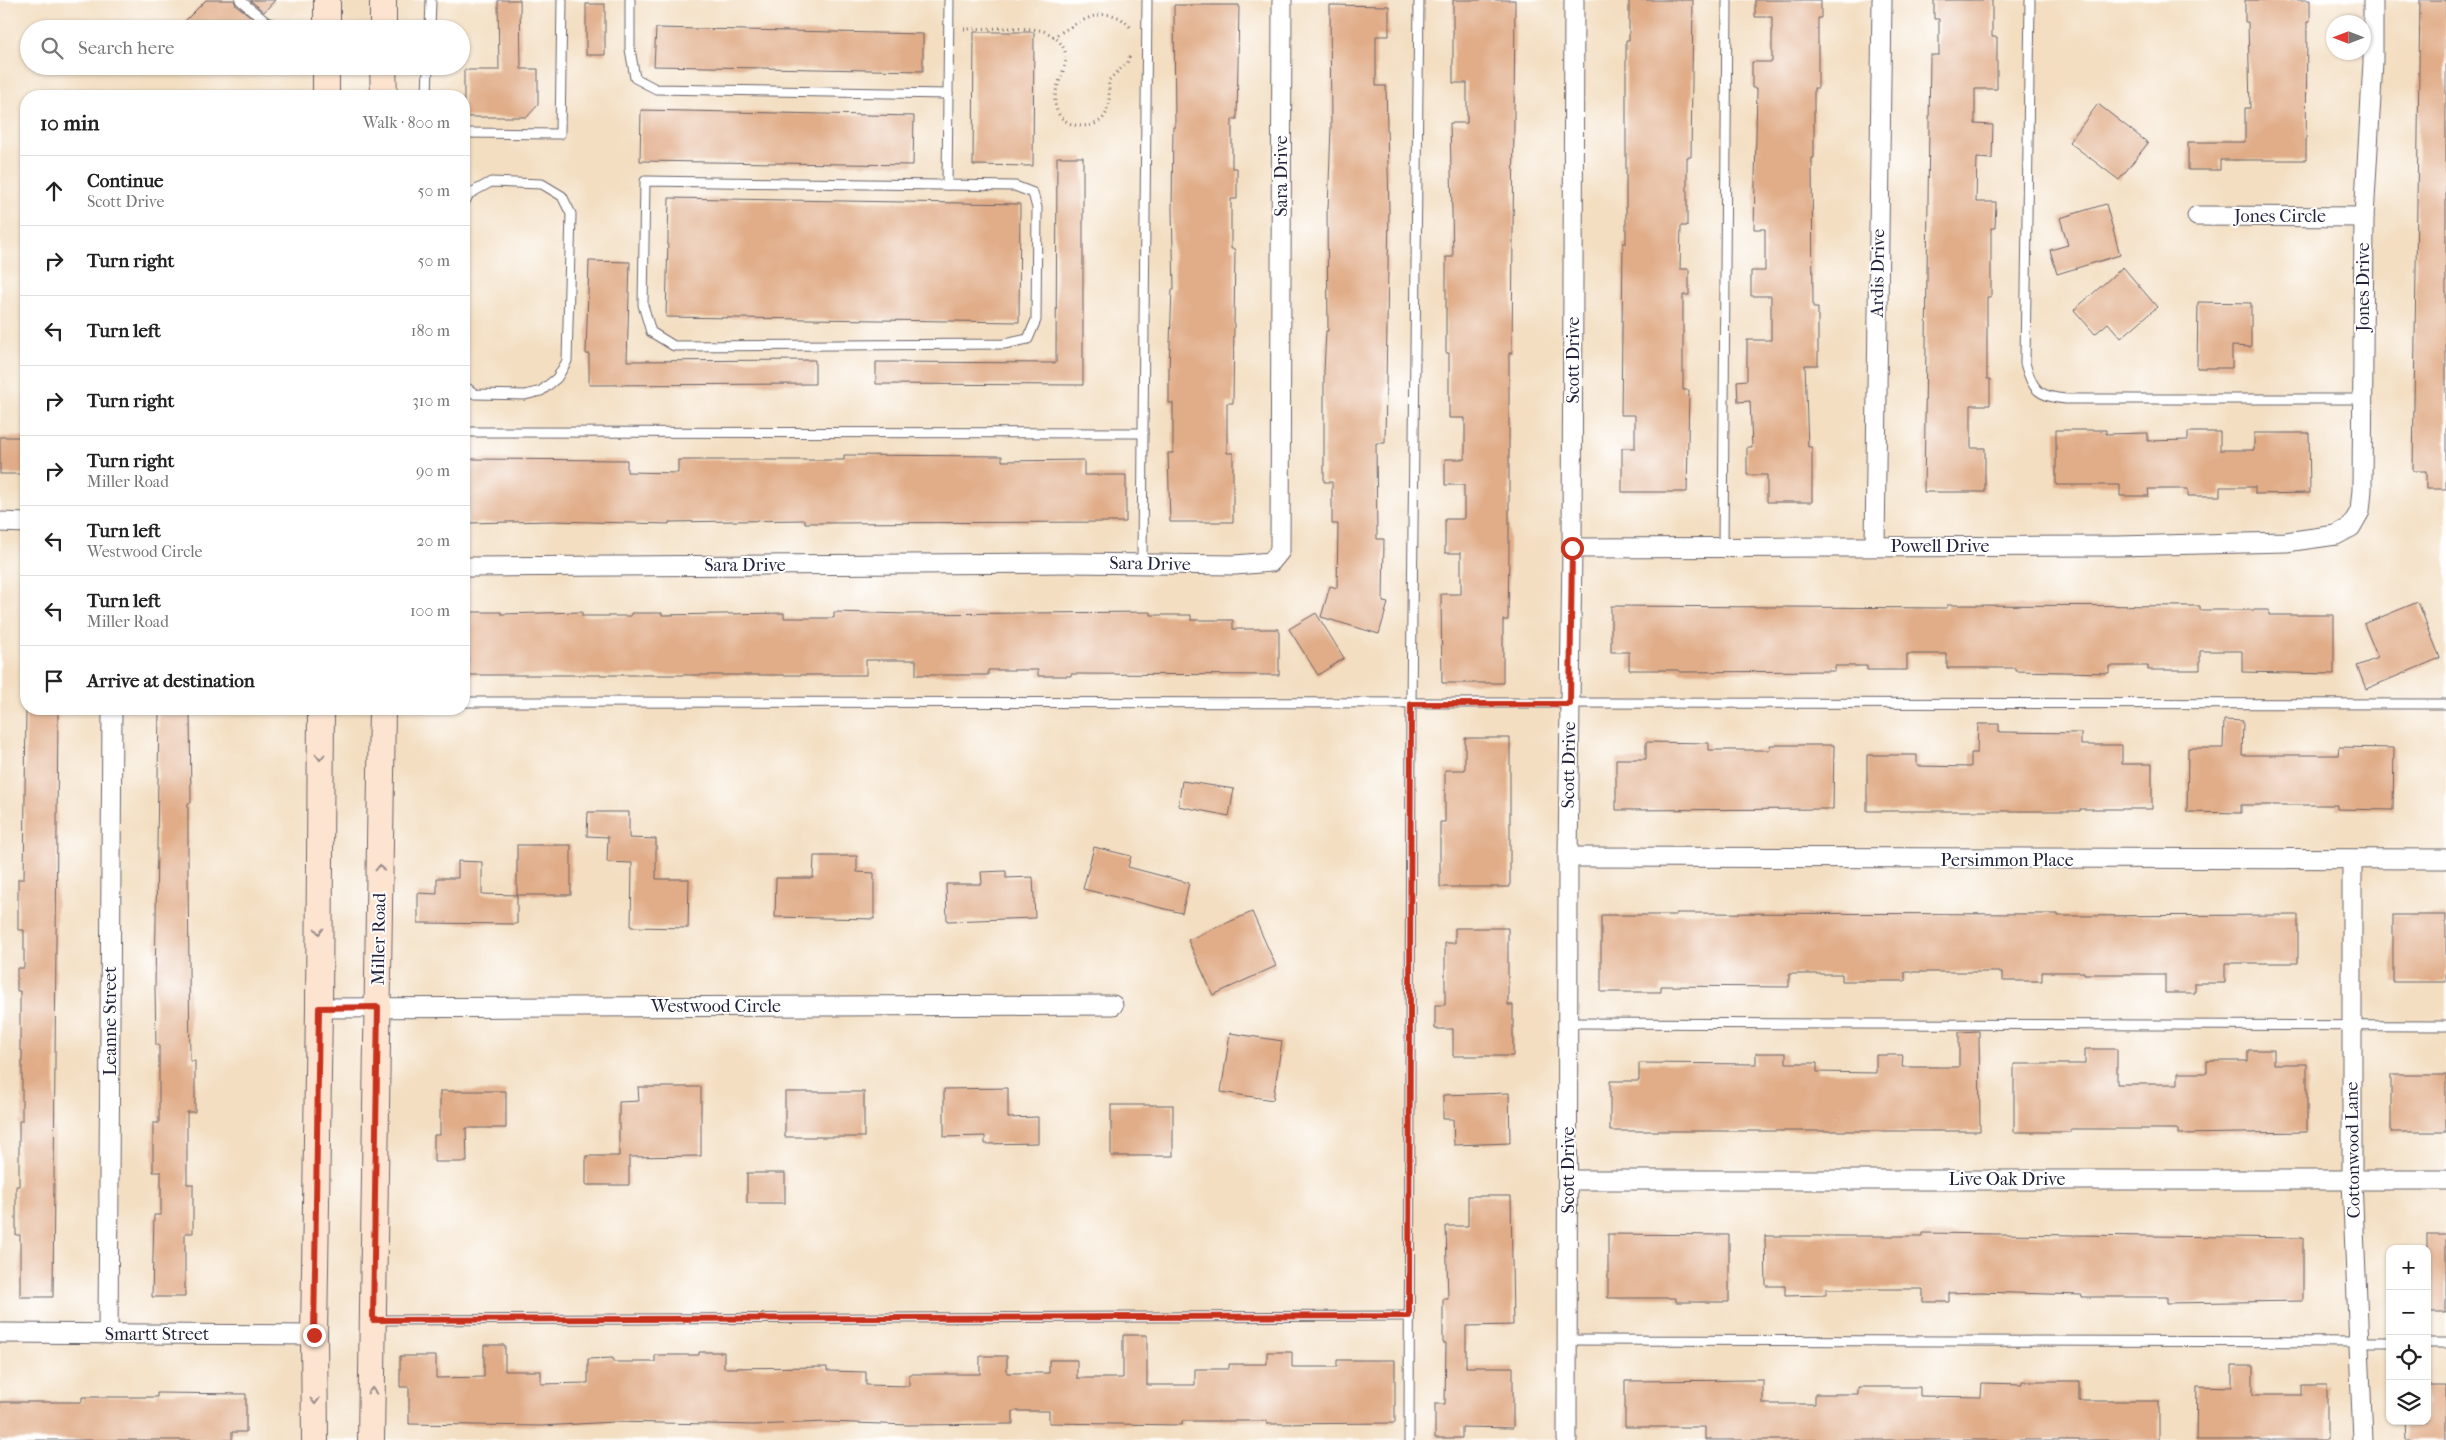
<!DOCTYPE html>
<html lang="en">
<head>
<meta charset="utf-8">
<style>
	:root { --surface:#fff; --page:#f2f2f2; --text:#222; --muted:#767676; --line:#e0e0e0 }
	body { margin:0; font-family:"IM FELL French Canon",serif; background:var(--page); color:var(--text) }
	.controls { position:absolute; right:15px; bottom:15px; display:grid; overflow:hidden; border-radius:10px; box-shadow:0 1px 4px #0004 }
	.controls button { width:45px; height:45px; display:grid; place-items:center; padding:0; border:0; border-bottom:1px solid var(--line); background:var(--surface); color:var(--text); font:25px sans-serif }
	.compass { position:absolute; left:2326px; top:15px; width:45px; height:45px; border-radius:50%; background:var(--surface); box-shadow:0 1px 4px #0004; rotate:270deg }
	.stop { position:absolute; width:15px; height:15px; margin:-11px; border:4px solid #c8321e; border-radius:50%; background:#fff }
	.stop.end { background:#c8321e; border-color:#fff; box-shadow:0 1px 5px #0008 }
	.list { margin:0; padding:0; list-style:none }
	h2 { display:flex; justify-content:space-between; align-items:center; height:65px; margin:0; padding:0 20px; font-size:21px }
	h2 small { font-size:16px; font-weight:400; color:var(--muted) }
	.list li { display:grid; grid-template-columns:32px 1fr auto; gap:15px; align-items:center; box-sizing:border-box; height:70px; padding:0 20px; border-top:1px solid var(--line) }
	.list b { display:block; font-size:19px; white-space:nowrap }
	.list p { margin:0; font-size:16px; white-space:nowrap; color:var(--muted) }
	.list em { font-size:16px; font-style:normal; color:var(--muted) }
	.icon { flex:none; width:28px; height:28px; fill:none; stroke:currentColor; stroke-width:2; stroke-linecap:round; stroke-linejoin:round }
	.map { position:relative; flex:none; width:2446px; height:1440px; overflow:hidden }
	.search { position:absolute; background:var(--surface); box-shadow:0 1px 4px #0004; left:20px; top:20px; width:450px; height:55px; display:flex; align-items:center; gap:12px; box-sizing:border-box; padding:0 18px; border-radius:28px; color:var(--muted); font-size:19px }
	.panel { position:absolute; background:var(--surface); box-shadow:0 1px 4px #0004; left:20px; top:90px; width:450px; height:625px; border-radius:20px }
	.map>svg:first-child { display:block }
	.building { fill:#e1ad89 }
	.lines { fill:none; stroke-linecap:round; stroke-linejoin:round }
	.service-casing { stroke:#6b646a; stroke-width:11 }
	.minor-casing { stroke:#6b646a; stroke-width:21 }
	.secondary-casing { stroke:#6b646a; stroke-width:28 }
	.path { stroke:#6b646a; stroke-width:3; stroke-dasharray:1 4; stroke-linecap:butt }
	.service { stroke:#fff; stroke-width:9 }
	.minor { stroke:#fff; stroke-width:19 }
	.secondary { stroke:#fde4d0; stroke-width:26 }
	.oneway { stroke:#9a8d8d }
	.route { stroke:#c8321e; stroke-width:6 }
	.labels { text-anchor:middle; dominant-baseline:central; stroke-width:4; stroke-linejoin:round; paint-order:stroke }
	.street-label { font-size:18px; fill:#22223b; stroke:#fff }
</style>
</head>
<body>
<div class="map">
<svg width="2446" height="1440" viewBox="0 0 2446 1440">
	<rect width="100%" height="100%" fill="#fff"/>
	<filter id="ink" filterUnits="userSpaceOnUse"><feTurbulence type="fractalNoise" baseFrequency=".02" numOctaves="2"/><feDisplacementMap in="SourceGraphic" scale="10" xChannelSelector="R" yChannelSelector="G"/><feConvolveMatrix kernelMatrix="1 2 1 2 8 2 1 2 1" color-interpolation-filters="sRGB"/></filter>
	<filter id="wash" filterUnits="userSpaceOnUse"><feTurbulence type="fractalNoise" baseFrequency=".0096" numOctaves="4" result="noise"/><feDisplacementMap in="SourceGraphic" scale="20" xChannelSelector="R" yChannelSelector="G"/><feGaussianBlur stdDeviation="1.12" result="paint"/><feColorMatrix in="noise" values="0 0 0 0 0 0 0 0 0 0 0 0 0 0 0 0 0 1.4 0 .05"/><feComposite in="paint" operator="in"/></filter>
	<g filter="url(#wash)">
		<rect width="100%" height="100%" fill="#f3dec1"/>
		<g id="blocks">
			<g class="building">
				<polygon points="206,0 234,0 236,5 255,20 246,29 177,29"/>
				<polygon points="250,0 275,0 264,12"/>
				<polygon points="498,0 520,0 521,69 538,69 538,105 527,117 464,117 464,70 499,70"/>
				<polygon points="1453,0 1515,0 1512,353 1509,353 1509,553 1508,620 1503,620 1503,683 1442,683 1441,594 1461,594 1461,553 1445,553 1445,519 1464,519 1464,485 1445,485 1445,459 1465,459 1465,418 1449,418 1449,353 1446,353 1446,257 1453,257 1450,123 1467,123 1467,83 1453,83"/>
				<polygon points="1629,0 1693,0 1691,157 1687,157 1687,226 1681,226 1680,269 1689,269 1689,295 1683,295 1683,390 1689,390 1687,492 1622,492 1622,448 1635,448 1635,415 1621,415 1623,243 1626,243 1626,40 1629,40"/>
				<polygon points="1755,0 1821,0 1821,18 1818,18 1818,88 1814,88 1814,158 1812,158 1813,308 1818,308 1818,365 1805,365 1808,447 1812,447 1812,502 1767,502 1767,475 1747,475 1747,447 1752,447 1750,401 1738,402 1737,381 1747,380 1747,340 1771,340 1771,296 1751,296 1751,271 1765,271 1765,229 1754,229 1757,88 1752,88 1752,62 1772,62 1772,17 1755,17"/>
				<polygon points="1934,0 1992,0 1992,37 1997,37 1997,89 1975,89 1975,124 1993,125 1992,159 1977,158 1976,202 1996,202 1995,228 1991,228 1991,297 1987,297 1987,379 1990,379 1990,405 1971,405 1971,448 1985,448 1985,492 1924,492 1930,55 1939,55 1939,19 1934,19"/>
				<polygon points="2245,0 2310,0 2310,22 2307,22 2306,160 2220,160 2220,170 2188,170 2188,142 2245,142 2245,108 2250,108 2248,22 2245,22"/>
				<polygon points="2420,0 2446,0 2446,489 2426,489 2426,471 2413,471"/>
				<rect x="586" y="4" width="19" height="51"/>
				<polygon points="1174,5 1239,5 1237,119 1232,119 1232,168 1237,168 1237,199 1231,199 1231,249 1235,249 1233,403 1227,403 1227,453 1233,453 1233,522 1170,522 1168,453 1173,453 1173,403 1169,403 1169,371 1172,289 1174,289 1172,209 1173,127 1175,127"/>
				<polygon points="1330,5 1389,6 1389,36 1376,36 1376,86 1386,86 1389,209 1385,443 1376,443 1377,539 1384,539 1383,602 1388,603 1379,634 1321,617 1330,586 1337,588 1338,524 1332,524 1332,482 1324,482 1324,371 1326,331 1328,331 1327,209 1328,209 1331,127"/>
				<polygon points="656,28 923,34 923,71 654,66"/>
				<polygon points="974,32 1034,32 1033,166 973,165"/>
				<polygon points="2098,104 2148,143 2119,180 2069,142"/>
				<polygon points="641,110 914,116 913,165 640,161"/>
				<polygon points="1057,157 1083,157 1083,385 876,384 876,362 1056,363"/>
				<polygon points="669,198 1020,204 1019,322 666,317"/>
				<polygon points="2106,204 2120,255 2057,274 2050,250 2068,245 2060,218"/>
				<polygon points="589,261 630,262 627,361 815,360 815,384 589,385 589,354 586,354"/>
				<polygon points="2123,267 2157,307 2121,338 2108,323 2095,334 2074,310"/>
				<polygon points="2198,302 2251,303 2251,347 2232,346 2232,368 2197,368"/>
				<polygon points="2056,430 2106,430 2106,434 2148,433 2148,441 2188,440 2188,432 2220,432 2220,450 2254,450 2254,433 2309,433 2310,493 2255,494 2255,487 2220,487 2220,496 2188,496 2188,489 2148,489 2149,496 2120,496 2120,485 2056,485"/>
				<rect x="0" y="437" width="26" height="37"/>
				<polygon points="844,455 1002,456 1002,461 1084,460 1084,475 1126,475 1126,522 805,523 805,520 669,522 669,524 552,521 468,523 468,459 627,460 627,472 678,473 678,460 844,460"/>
				<polygon points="2418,602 2440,658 2366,689 2357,666 2378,658 2364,624"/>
				<polygon points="1947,605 2200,606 2200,610 2269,610 2269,615 2334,615 2334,674 2242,672 2242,651 2200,651 2200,670 2148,670 2148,666 2109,666 2109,673 2015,671 2015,668 1947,668 1947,654 1907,654 1907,670 1867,670 1867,666 1835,666 1835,671 1679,672 1679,670 1629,670 1629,652 1611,652 1611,606 1947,608"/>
				<polygon points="468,612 501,612 501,614 582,612 582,616 631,616 631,613 662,613 662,615 784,613 784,618 834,618 834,612 907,614 1151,612 1151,615 1191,615 1191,620 1233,620 1233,629 1279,629 1279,675 1071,674 1071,676 1038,676 1038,670 988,670 988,675 916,675 916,660 866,660 866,675 468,675"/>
				<polygon points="1316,613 1344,658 1318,675 1289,629"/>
				<polygon points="26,709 58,709 53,1297 20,1297 20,1235 16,1235 16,1186 19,1186 19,1121 22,1121 22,1050 20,1050 20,991 17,991 17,968 24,968 24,930 18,930 18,879 24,879"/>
				<polygon points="159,709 190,709 191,803 188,803 188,874 190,1061 195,1061 195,1112 187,1112 187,1184 193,1184 193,1233 185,1233 185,1297 152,1297 154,1215 161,1215 161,1172 153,1172 153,1123 159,1123 159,1045 156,1045 155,988"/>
				<polygon points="2224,720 2243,721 2242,755 2338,755 2339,747 2394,748 2393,810 2337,809 2337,805 2241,805 2241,813 2187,812 2188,748 2223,748"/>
				<polygon points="1978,724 1999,724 1999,732 2081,733 2081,745 2122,745 2122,764 2152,764 2152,809 2080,809 2080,811 1867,811 1867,755 1917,755 1917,766 1971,767 1971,753 1977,753"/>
				<polygon points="1465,738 1510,738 1510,887 1440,887 1440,822 1445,822 1445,770 1465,770"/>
				<polygon points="1646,742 1709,743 1709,750 1770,750 1770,745 1834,745 1833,809 1616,810 1616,759 1646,759"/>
				<polygon points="1182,781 1234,789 1229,816 1178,806"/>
				<polygon points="588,812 629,812 629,838 656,839 656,879 689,879 688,928 631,927 632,863 607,862 608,837 587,836"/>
				<rect x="517" y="845" width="54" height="50"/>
				<polygon points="1094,847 1131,856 1128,867 1189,883 1182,913 1083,889"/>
				<polygon points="814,856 857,856 857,872 874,873 874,919 775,917 776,878 813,878"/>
				<polygon points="458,861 482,862 482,894 517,895 517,924 418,923 418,893 437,894 437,878 458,878"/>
				<polygon points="1006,871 1006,878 1033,877 1035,918 947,921 946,884 982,884 981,872"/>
				<polygon points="1252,912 1276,966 1213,995 1188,940"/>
				<polygon points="1676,913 2058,914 2058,916 2298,915 2298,963 2225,963 2225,983 2195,983 2195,993 2165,993 2165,974 2084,974 2084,972 2042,972 2042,981 2002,981 2002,972 1905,972 1905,981 1842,981 1842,974 1789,974 1789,987 1661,986 1661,992 1601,992 1601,915 1676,915"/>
				<rect x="2393" y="915" width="53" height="67"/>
				<polygon points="1455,928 1508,928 1508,1005 1513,1005 1513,1056 1453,1056 1453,1029 1435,1029 1435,1005 1445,1005 1445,943 1455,943"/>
				<polygon points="1979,1031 1980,1131 1610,1131 1610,1081 1639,1081 1639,1063 1756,1064 1756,1053 1786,1053 1786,1063 1817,1063 1817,1072 1876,1073 1876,1055 1903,1055 1902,1067 1959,1067 1959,1032"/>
				<polygon points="1230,1033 1282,1041 1273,1100 1221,1092"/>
				<polygon points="2085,1049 2117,1049 2117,1084 2178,1084 2178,1073 2207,1073 2207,1061 2248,1061 2248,1050 2274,1050 2274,1064 2307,1064 2307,1132 2178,1134 2178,1129 2071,1129 2071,1132 2014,1132 2014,1064 2085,1064"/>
				<rect x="2391" y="1075" width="55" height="57"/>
				<polygon points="638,1087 701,1087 701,1156 629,1157 629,1185 586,1185 586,1156 619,1156 619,1102 639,1101"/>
				<polygon points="1008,1088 1008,1118 1038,1117 1038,1143 985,1144 985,1136 944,1137 944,1089"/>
				<polygon points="440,1091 506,1091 506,1128 466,1128 467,1162 434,1162 434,1135 440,1135"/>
				<rect x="785" y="1092" width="79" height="45"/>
				<polygon points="1509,1093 1510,1143 1454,1145 1453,1119 1443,1119 1443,1095"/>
				<rect x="1111" y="1105" width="62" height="51"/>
				<rect x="747" y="1173" width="38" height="30"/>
				<polygon points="1468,1196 1511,1196 1513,1325 1466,1326 1466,1367 1513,1367 1513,1428 1462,1427 1462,1438 1435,1438 1435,1404 1445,1404 1446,1343 1443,1343 1443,1299 1448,1299 1446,1226 1468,1226"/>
				<polygon points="1923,1233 2303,1238 2303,1301 2167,1303 2167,1297 2082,1297 2082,1295 1979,1292 1949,1293 1949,1302 1923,1302 1923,1289 1826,1289 1826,1295 1785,1296 1785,1286 1766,1286 1765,1236 1923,1236"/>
				<polygon points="1608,1234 1729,1235 1729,1302 1676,1302 1676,1298 1608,1298"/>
				<rect x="2427" y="1234" width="19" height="78"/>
				<polygon points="1123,1335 1147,1335 1147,1385 1195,1385 1195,1369 1229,1369 1229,1364 1267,1364 1267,1352 1292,1352 1292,1367 1337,1367 1337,1360 1395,1360 1395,1423 1267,1424 1267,1421 1182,1421 1182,1425 1049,1423 1049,1411 1013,1411 1013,1424 909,1425 827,1422 754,1425 614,1422 541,1426 409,1424 409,1387 400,1387 400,1356 436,1356 436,1378 484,1377 484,1345 505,1345 505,1371 541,1371 541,1384 588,1383 588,1359 613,1358 613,1362 655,1362 655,1355 699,1355 699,1352 724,1352 724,1368 827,1367 827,1371 866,1372 866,1385 909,1386 909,1374 980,1374 980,1356 1007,1356 1007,1373 1049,1373 1049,1360 1077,1360 1077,1378 1123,1378"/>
				<polygon points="2232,1366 2253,1366 2253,1395 2302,1395 2302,1385 2327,1385 2327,1440 2196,1440 2197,1386 2232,1387"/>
				<polygon points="1763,1380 1763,1404 1815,1404 1815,1394 1858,1394 1858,1387 1920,1387 1920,1396 1981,1397 1982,1383 2022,1384 2022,1381 2079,1381 2079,1401 2159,1401 2159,1440 1705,1440 1705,1427 1625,1427 1625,1381"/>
				<polygon points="2427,1386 2446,1386 2446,1440 2406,1440 2405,1421 2427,1421"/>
				<polygon points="157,1393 246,1394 246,1432 232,1432 232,1440 0,1440 0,1402 82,1402 82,1397 157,1397"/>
			</g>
		</g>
	</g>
	<g filter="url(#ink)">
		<use href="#blocks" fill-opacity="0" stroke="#6b646a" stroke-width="1"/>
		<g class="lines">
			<g class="service-casing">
				<g id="service">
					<polyline points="240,0 266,22 288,29"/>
					<polyline points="630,0 630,49 635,78 656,89 948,94"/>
					<path d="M2030,0l-5,363c7,27 14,34 41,36h297"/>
					<polyline points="430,29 431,0"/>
					<polyline points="427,96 428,66"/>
					<polyline points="464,133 560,134 562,0"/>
					<polygon points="645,181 1015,186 1033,193 1037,208 1036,320 1028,339 1004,344 674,346 651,332 643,305"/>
					<polyline points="947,185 949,0"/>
					<polyline points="464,203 469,194 491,182 542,184 562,196 571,214 567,361 557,378 541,391 525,395 475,394 464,386"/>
					<polyline points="464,432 1143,433 1147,0"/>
					<polyline points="1723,547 1727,0"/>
					<polyline points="1142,564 1143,433"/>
					<polyline points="464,702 2446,704"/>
					<polyline points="1568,1023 2446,1026"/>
					<polyline points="376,1320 1409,1316"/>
					<polyline points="1567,1340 2390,1342"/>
					<polyline points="2427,1343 2446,1343"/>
					<polyline points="1409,1440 1411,704 1419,0"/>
				</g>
			</g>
			<g class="minor-casing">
				<g id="minor">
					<polyline points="2197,216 2364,217"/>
					<polyline points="0,522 26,523"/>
					<polyline points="1875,546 1882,0"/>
					<polyline points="1572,548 2117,546 2286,542 2336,535 2351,527 2360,511 2362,490 2364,217 2373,62 2373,0"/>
					<polyline points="464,567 1070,563 1235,565 1271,562 1280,551 1282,0"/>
					<polyline points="1568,857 2446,859"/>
					<polyline points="2352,860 2352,1181 2363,1440"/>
					<polyline points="319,1008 1113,1005"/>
					<polyline points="1568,1180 2446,1180"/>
					<polyline points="0,1333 314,1335"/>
					<polyline points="108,1334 112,709"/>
					<polyline points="1567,1440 1568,857 1572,548 1574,0"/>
				</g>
			</g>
			<g class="secondary-casing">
				<g id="secondary">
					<polyline points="383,0 383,29"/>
					<polyline points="327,29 327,0"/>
					<polyline points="383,66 384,96"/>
					<polyline points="326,96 326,66"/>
					<polyline points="315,1440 314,1335 319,1008 321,709"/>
					<polyline points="371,1440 382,709"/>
				</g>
			</g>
			<g class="path">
				<path d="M964,29c19,0 70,-4 84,4 34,20 9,41 7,65 -1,21 17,31 36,27 8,-2 13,-6 16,-14 4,-10 1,-20 2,-31l18,-17 3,-8"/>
				<path d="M1053,37c25,-14 55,-37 77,-10"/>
			</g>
			<use href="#service" class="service"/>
			<use href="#minor" class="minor"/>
			<use href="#secondary" class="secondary"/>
		</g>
		<defs><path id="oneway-chevron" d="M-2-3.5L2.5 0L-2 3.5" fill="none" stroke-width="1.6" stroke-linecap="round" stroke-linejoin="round" transform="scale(1.25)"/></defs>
		<g class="oneway">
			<use href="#oneway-chevron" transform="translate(320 757) rotate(90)"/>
			<use href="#oneway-chevron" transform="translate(380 868) rotate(-89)"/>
			<use href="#oneway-chevron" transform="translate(319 931) rotate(90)"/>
			<use href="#oneway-chevron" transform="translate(372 1391) rotate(-89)"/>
			<use href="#oneway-chevron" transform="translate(315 1401) rotate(89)"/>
		</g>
	</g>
	<g class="lines" filter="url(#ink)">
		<polyline class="route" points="314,1335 319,1008 378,1007 373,1320 1409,1316 1411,704 1570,704 1572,548"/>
	</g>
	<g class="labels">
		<g class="street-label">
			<text transform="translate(1281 176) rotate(-90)">Sara Drive</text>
			<text x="2280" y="216">Jones Circle</text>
			<text transform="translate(1878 273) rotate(-89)">Ardis Drive</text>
			<text transform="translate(2363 287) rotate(-90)">Jones Drive</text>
			<text transform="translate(1573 360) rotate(-90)">Scott Drive</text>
			<text x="1940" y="546">Powell Drive</text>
			<text transform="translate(1150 564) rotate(1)">Sara Drive</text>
			<text x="745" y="565">Sara Drive</text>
			<text transform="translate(1569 765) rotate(-89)">Scott Drive</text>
			<text x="2007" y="860">Persimmon Place</text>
			<text transform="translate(379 939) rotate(-89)">Miller Road</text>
			<text x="716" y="1006">Westwood Circle</text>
			<text transform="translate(110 1021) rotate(-90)">Leanne Street</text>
			<text transform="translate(2353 1150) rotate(-91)">Cottonwood Lane</text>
			<text transform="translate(1568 1170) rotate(-90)">Scott Drive</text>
			<text x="2007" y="1179">Live Oak Drive</text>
			<text x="157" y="1334">Smartt Street</text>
		</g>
	</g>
</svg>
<div class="controls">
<button>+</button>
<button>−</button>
<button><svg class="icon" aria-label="locate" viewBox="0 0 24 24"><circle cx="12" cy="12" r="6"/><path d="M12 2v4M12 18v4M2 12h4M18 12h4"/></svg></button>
<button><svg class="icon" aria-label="layers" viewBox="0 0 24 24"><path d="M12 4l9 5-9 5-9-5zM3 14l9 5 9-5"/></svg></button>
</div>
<svg class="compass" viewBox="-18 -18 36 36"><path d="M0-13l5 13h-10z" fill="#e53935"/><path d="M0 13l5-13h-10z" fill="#767676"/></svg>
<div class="stop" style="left:1572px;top:548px"></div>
<div class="stop end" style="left:314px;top:1335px"></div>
<div class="search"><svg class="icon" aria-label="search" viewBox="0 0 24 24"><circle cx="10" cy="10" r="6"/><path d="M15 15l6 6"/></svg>Search here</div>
<section class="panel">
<h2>10 min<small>Walk · 800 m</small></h2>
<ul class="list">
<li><svg class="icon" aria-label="ahead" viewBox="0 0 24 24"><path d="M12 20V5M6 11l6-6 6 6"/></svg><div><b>Continue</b><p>Scott Drive</p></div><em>50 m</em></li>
<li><svg class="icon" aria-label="right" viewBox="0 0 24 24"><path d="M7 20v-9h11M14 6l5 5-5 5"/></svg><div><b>Turn right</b></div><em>50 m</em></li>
<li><svg class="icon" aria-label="left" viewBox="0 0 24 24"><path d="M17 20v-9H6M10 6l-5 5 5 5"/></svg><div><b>Turn left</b></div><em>180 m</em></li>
<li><svg class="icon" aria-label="right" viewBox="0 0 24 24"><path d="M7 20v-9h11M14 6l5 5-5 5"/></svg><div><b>Turn right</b></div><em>310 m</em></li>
<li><svg class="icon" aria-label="right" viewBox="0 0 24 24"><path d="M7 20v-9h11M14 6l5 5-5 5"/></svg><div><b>Turn right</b><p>Miller Road</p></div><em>90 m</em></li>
<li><svg class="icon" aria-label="left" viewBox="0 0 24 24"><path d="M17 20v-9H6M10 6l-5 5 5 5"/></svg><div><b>Turn left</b><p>Westwood Circle</p></div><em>20 m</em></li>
<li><svg class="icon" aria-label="left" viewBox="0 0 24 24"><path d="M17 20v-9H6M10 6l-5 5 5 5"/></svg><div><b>Turn left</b><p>Miller Road</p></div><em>100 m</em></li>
<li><svg class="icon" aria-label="arrive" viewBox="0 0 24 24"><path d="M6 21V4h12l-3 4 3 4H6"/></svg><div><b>Arrive at destination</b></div></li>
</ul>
</section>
</div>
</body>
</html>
